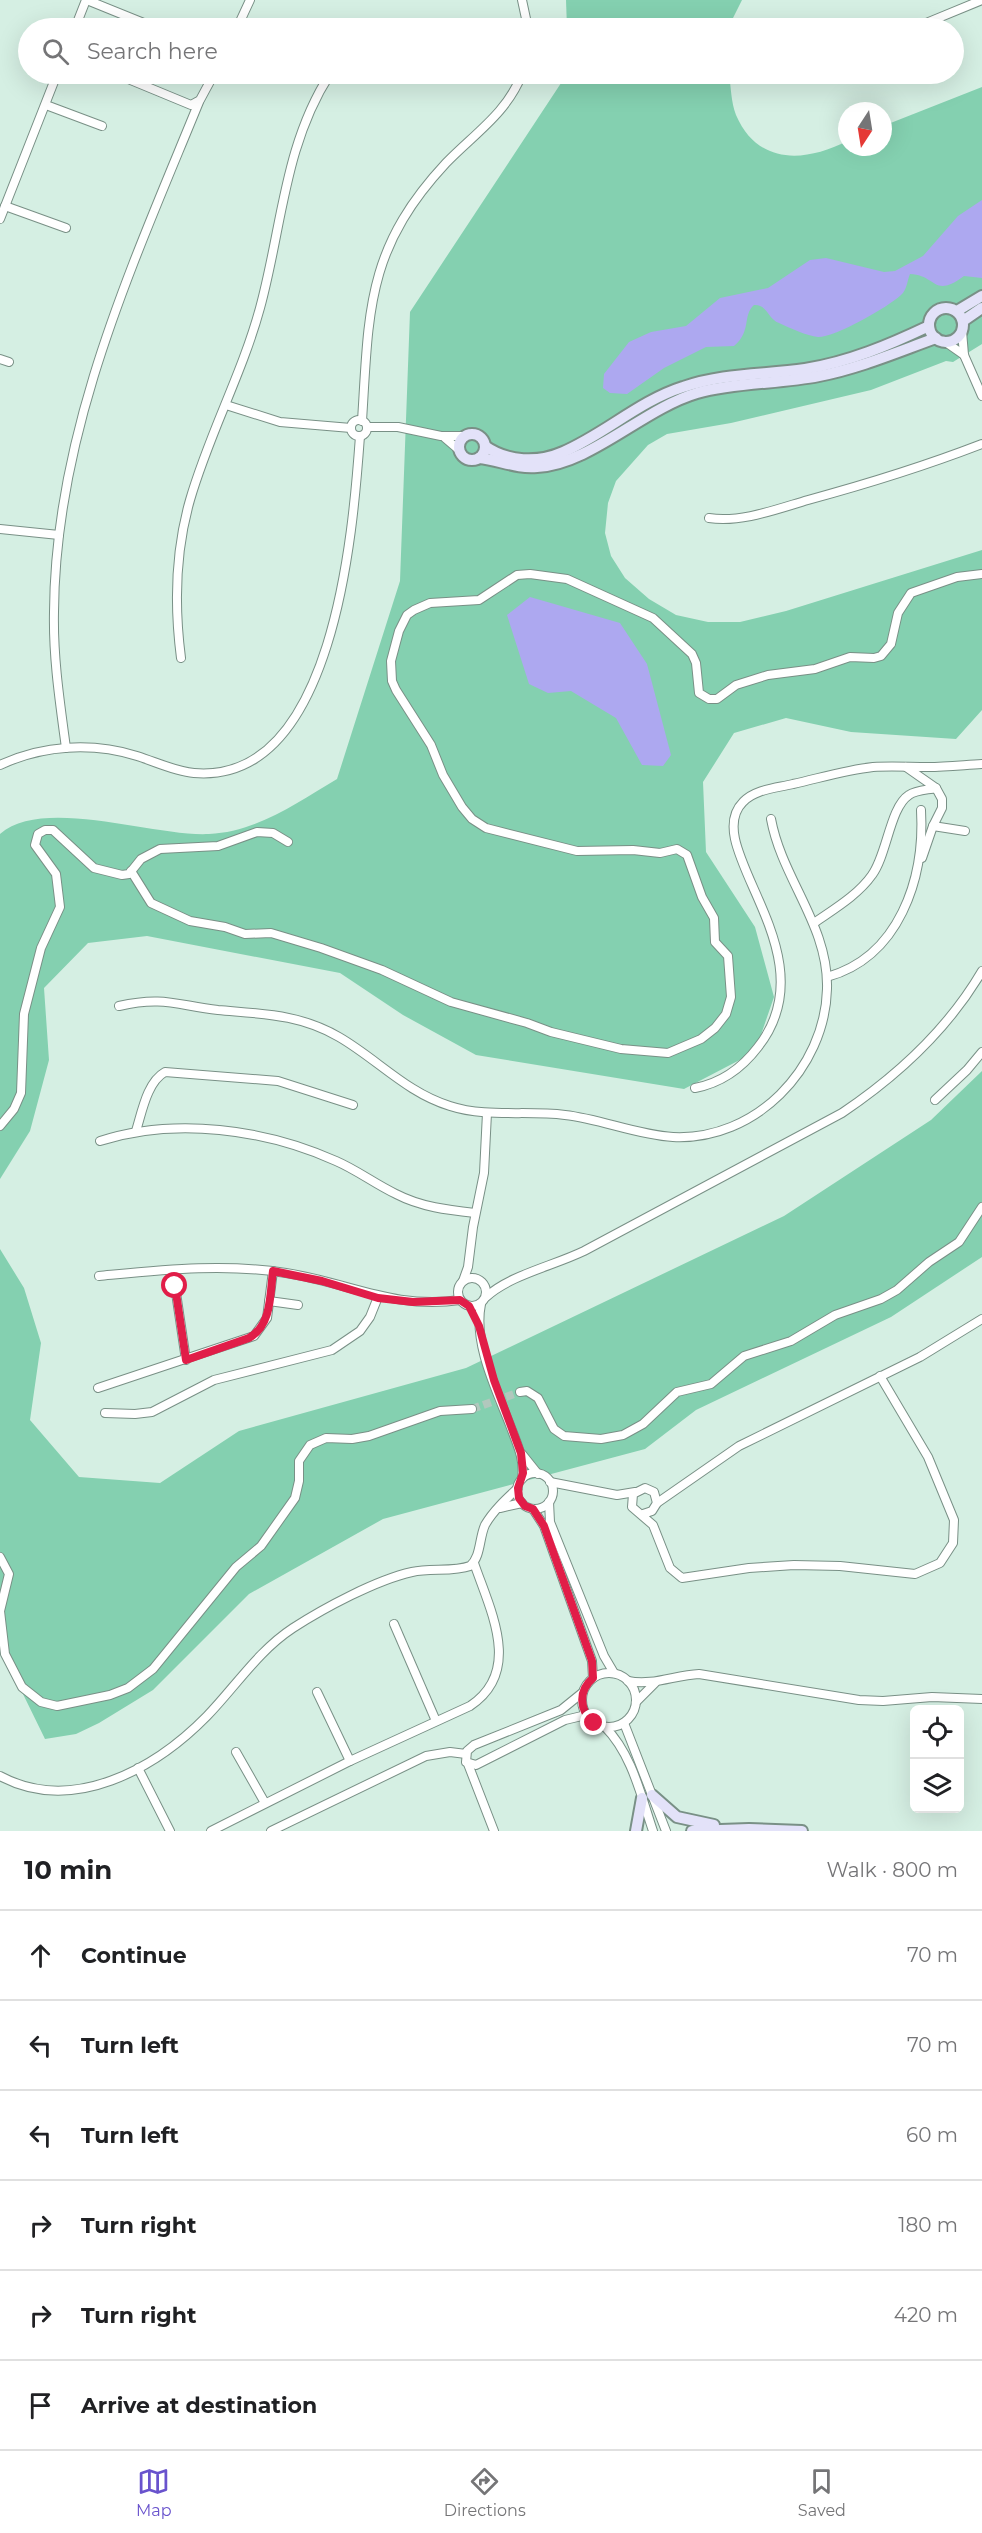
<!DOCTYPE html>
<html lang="en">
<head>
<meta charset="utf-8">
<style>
	:root { --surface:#fff; --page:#f2f2f2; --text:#202124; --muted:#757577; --line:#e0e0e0; --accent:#6953cd }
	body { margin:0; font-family:Montserrat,sans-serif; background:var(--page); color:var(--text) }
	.controls { position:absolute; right:18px; bottom:18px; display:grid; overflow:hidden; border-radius:9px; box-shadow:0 6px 24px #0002 }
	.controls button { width:54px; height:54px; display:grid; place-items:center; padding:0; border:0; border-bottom:2px solid var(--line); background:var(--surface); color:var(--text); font:30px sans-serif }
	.compass { position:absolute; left:838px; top:102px; width:54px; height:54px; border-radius:50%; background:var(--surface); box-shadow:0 6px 24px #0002; rotate:192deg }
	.stop { position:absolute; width:18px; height:18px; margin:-14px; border:4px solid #e11d48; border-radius:50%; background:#fff }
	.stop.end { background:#e11d48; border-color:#fff; box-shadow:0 2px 6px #0008 }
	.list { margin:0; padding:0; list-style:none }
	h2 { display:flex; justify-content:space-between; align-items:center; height:78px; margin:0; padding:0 24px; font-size:26px }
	h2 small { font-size:20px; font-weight:400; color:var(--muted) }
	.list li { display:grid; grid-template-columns:39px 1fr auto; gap:18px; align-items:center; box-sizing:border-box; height:90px; padding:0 24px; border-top:2px solid var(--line) }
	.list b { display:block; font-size:22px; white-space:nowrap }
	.list em { font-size:20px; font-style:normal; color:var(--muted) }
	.icon { flex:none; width:33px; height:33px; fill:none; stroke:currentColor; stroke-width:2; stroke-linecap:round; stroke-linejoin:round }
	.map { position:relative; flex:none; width:982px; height:1831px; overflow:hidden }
	.search { position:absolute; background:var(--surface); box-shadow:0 6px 24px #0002; left:18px; right:18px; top:18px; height:66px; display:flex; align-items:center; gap:15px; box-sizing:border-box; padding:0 21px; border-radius:33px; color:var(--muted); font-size:22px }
	.sheet { height:618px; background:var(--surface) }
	nav { display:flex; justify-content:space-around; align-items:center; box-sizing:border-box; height:84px; border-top:2px solid var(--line); background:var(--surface); font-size:16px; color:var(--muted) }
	nav a { display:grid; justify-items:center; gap:3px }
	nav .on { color:var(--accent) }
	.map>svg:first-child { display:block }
	.green { fill:#84d0b0 }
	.water { fill:#ada8f0 }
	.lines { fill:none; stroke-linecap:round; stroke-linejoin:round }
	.street-tunnel { stroke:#b1c8bd; stroke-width:8; stroke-dasharray:8 4; stroke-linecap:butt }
	.street-casing { stroke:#799086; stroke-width:10 }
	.secondary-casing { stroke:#799086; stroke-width:14 }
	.street { stroke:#fff; stroke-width:8 }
	.secondary { stroke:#e3e2f9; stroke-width:10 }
	.route { stroke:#e11d48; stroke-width:8 }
</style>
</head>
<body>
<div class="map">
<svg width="982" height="1831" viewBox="0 0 982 1831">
	<rect width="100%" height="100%" fill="#d5efe3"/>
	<g class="green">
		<polygon points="566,0 742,0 728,28 567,28"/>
		<path d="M567,74h162c2,13 2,28 7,41 22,51 70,47 111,26v6h36v-21l99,-39v257l-29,18 -7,-1 -75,29 -140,33 -64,11 -19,11 -32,36 -8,22 -3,30 6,23 14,22 24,21 27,16 32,7h32l46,-11 196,-61v160l-26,29 -105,-7 -65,-14 -52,15 -31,49 3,70 49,75 19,70 -19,55 -71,37 -208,-34 -73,-40 -63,-42 -193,-37 -59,7 -44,45 5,72 -19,71 -30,48v-345c43,-38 154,3 209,0 48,-2 89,-32 128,-55l63,-198 10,-269z"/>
		<polygon points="982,1071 982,1257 891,1317 696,1410 645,1449 383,1519 249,1594 153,1690 99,1723 76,1734 45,1739 0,1647 0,1249 24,1288 41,1343 30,1420 79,1477 160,1483 239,1431 466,1368 784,1216 931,1120"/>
	</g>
	<g class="water">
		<path d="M982,200v78l-18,-2c-31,23 -27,-1 -54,-2 -3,7 -3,16 -9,21 -13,12 -65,42 -83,42 -11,-1 -28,-9 -39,-14 -11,-4 -12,-19 -25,-18 -12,11 -2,26 -20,41l-28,1 -42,21 -37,26 -17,-1 -7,-5 1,-14 25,-32 22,-10 35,-6 34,-28 48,-10 42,-28 16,-2 58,14 11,-1 28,-15 35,-40z"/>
		<polygon points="530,597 620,623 647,664 671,755 663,766 642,765 616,718 571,691 548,693 529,684 507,615"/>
	</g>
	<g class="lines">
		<polyline class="street-tunnel" points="472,1409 520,1392"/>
		<g class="street-casing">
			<g id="street">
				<polyline points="87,0 156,28"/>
				<polyline points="522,0 528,28"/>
				<polyline points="75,28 86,0"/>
				<polyline points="237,28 250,0"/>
				<polyline points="364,28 368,23"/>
				<polyline points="914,28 982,0"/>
				<polyline points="116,74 191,105 200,100 214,74"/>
				<polyline points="46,105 102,126"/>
				<polyline points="5,206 66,228"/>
				<polyline points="0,219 57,74"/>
				<polyline points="962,331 964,355 982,396"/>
				<polyline points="944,341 964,355"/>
				<polyline points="0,359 9,362"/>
				<polyline points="226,405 280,422 351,428"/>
				<circle cx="359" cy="428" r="8"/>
				<path d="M362,421c7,-110 4,-172 84,-258 28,-29 61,-50 76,-89"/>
				<polyline points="367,427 398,427 441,436 464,436"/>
				<polyline points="445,438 459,450"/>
				<path d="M709,518c32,5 68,-9 99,-18 59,-16 117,-34 174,-56"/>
				<polyline points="0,529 59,535"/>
				<path d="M181,658c-7,-54 -6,-106 9,-158 19,-66 52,-126 70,-192 22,-80 24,-163 70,-234"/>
				<path d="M66,748c-6,-45 -13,-90 -12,-136 1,-180 78,-346 145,-510"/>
				<path d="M0,765c43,-20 92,-23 137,-9 19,6 37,15 57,17 140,12 159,-240 166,-337"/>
				<polyline points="906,767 936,788 942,799 942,808 933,826 922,858"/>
				<polyline points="933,826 965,831"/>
				<polyline points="131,871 151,903 190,921 225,927 245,934 271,933 321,948 382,970 451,1002 527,1023 551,1032 621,1049 668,1053 701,1039 715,1028 726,1014 731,997 728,956 715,942 714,918 702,897 687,855 677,849 660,853 633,850 577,851 486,828 472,819 462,807 443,775 431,745 396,690 392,681 391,661 399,631 407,615 414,610 430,603 479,600 517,575 530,574 567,579 653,618 692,654 696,663 699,693 709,699 717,699 736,685 768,675 815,669 850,657 874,658 881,656 891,644 898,613 911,593 957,577 982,574"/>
				<path d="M814,923c20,-14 44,-28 58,-48 15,-20 18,-68 37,-80 7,-5 18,-5 27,-7"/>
				<path d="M827,977c72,-20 98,-98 94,-167"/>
				<path d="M119,1006c44,-10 57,-1 99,4 44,4 82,4 121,27 38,22 68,56 111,69 37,12 76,4 115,9 36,4 72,20 108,22 82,4 152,-68 154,-148 2,-63 -45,-110 -56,-170"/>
				<path d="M695,1088c26,-5 47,-20 63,-41 74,-94 -60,-200 -15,-245 12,-13 34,-14 50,-18 27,-6 53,-14 80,-17 18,-1 37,0 55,0 18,0 36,-2 54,-3"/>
				<polyline points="935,1100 967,1070 982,1052"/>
				<polyline points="0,1126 14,1109 21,1093 24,1014 41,948 60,907 56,874 35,845 38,834 45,830 53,830 94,868 122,875 129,874 141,859 160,849 218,846 257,832 273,833 288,842"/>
				<path d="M136,1131c6,-19 11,-49 29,-59l113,9 75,24"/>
				<path d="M100,1141c75,-24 165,-12 236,20 21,9 39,23 60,33 25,13 52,16 79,19"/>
				<path d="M99,1276c63,-6 124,-13 187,-3 61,9 109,37 174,27"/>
				<circle cx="472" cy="1292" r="14"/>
				<polyline points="463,1281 468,1267 473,1227 484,1173 487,1113"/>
				<polyline points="175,1286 186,1360"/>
				<path d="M486,1297c24,-22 67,-31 98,-46l258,-138c55,-37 106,-84 140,-142"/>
				<polyline points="269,1301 298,1305"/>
				<path d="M481,1304c-8,39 15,85 29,121 7,19 15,34 12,54"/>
				<polyline points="98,1388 254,1336 267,1318 273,1271"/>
				<polyline points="520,1392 527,1391 538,1398 554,1429 564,1436 601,1439 623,1435 643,1424 677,1392 711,1384 744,1356 791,1341 835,1315 881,1299 897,1290 929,1262 959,1242 982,1207"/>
				<polyline points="105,1413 135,1414 152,1412 214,1380 332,1350 360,1331 370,1317 378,1297"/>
				<polyline points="522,1454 538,1474"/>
				<circle cx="535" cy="1491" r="18"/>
				<polyline points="550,1482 617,1495 635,1492"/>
				<polyline points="549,1502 550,1522 604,1656 614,1673"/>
				<polyline points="657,1503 739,1446 920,1357 982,1319"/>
				<polyline points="500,1508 522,1503"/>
				<polyline points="533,1509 544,1526 592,1661 593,1678"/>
				<polyline points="643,1514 652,1511 657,1503 654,1492 645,1488 633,1494 632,1507 653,1525 670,1568 682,1578 749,1568 794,1565 840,1566 915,1574 940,1563 953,1543 954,1520 928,1457 880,1376"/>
				<polyline points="0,1557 9,1574 0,1611 5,1654 22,1687 41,1702 57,1706 110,1695 128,1688 153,1669 236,1567 261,1546 295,1498 299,1481 299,1461 310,1445 326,1438 352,1439 369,1436 440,1411 472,1409"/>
				<polyline points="394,1624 436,1721"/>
				<circle cx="609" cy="1700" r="27"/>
				<path d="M628,1681c25,5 47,-6 71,-7l160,26 24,1 49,-4 50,2"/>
				<polyline points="317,1692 350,1761"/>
				<polyline points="582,1693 561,1710 474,1745 467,1751 466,1762 476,1765 565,1720 586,1715"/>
				<polyline points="636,1702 655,1683"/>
				<polyline points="624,1723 666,1831"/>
				<path d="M605,1727c27,27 36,69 48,104"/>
				<polyline points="236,1752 265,1803"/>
				<polyline points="468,1764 494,1831"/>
				<polyline points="138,1768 170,1831"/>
				<path d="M0,1776c73,39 155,-7 207,-60 29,-30 51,-65 86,-88 31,-20 83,-48 119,-56 18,-4 42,0 58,-6 11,-9 9,-28 15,-41 8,-14 21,-26 33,-37"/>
				<path d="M211,1831l139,-70 120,-55c53,-35 20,-96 4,-143"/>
				<polyline points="271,1831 426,1756 450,1752 466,1754"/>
			</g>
		</g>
		<g class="secondary-casing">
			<g id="secondary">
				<circle cx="946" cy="325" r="17"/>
				<polyline points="957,311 982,296"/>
				<polyline points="963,321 982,308"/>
				<circle cx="472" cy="447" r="13"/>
				<path d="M485,446c23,16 53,17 78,6 42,-18 76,-51 120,-65 40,-14 81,-12 122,-18 44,-7 84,-24 124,-43"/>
				<path d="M479,458c20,2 38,11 58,9 54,-3 106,-58 160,-74 40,-11 82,-9 122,-17 41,-8 78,-24 117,-38"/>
				<polyline points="652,1795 677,1817 714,1825"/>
				<polyline points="636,1831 642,1798"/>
				<polyline points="692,1831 749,1829 802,1831"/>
			</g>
		</g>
		<use href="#street" class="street"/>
		<use href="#secondary" class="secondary"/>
	</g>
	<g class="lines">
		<path class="route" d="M175,1286l11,74 63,-22c23,-13 21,-44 24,-67l49,10 56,17 35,4 47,-2 9,6 10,20 15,54 27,73 2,20 -5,15 1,10 6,8 8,3 11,17 48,135 1,17c-15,13 -14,32 1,45"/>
	</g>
</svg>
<div class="controls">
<button><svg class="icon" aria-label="locate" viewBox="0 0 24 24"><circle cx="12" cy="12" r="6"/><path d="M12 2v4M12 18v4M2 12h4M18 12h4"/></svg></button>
<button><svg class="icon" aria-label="layers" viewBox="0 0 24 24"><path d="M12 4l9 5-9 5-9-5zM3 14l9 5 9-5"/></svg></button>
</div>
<svg class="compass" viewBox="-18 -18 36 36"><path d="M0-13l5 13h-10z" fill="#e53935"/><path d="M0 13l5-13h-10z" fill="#757577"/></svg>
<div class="stop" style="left:175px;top:1286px"></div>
<div class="stop end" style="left:594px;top:1723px"></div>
<div class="search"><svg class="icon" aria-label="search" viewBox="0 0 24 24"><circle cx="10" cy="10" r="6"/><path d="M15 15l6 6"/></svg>Search here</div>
</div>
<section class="sheet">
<h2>10 min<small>Walk · 800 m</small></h2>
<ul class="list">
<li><svg class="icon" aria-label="ahead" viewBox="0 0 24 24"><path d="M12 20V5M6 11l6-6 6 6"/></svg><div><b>Continue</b></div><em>70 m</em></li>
<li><svg class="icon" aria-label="left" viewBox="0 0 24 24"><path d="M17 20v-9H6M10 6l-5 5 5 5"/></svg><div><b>Turn left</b></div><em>70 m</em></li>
<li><svg class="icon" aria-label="left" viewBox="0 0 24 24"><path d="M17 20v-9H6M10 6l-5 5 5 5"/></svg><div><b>Turn left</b></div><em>60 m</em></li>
<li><svg class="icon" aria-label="right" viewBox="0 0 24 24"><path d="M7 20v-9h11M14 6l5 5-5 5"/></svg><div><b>Turn right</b></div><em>180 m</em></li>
<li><svg class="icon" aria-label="right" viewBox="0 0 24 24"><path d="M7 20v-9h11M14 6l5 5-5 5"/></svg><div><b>Turn right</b></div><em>420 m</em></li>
<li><svg class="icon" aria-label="arrive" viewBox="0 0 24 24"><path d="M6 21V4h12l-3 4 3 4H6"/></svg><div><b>Arrive at destination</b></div></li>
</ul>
</section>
<nav>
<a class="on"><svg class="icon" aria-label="map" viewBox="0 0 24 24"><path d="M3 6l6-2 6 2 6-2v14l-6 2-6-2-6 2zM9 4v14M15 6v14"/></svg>Map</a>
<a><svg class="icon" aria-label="directions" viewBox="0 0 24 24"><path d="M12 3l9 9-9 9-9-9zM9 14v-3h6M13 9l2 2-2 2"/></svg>Directions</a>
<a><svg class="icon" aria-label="saved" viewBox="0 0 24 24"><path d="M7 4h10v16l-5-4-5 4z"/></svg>Saved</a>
</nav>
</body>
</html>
